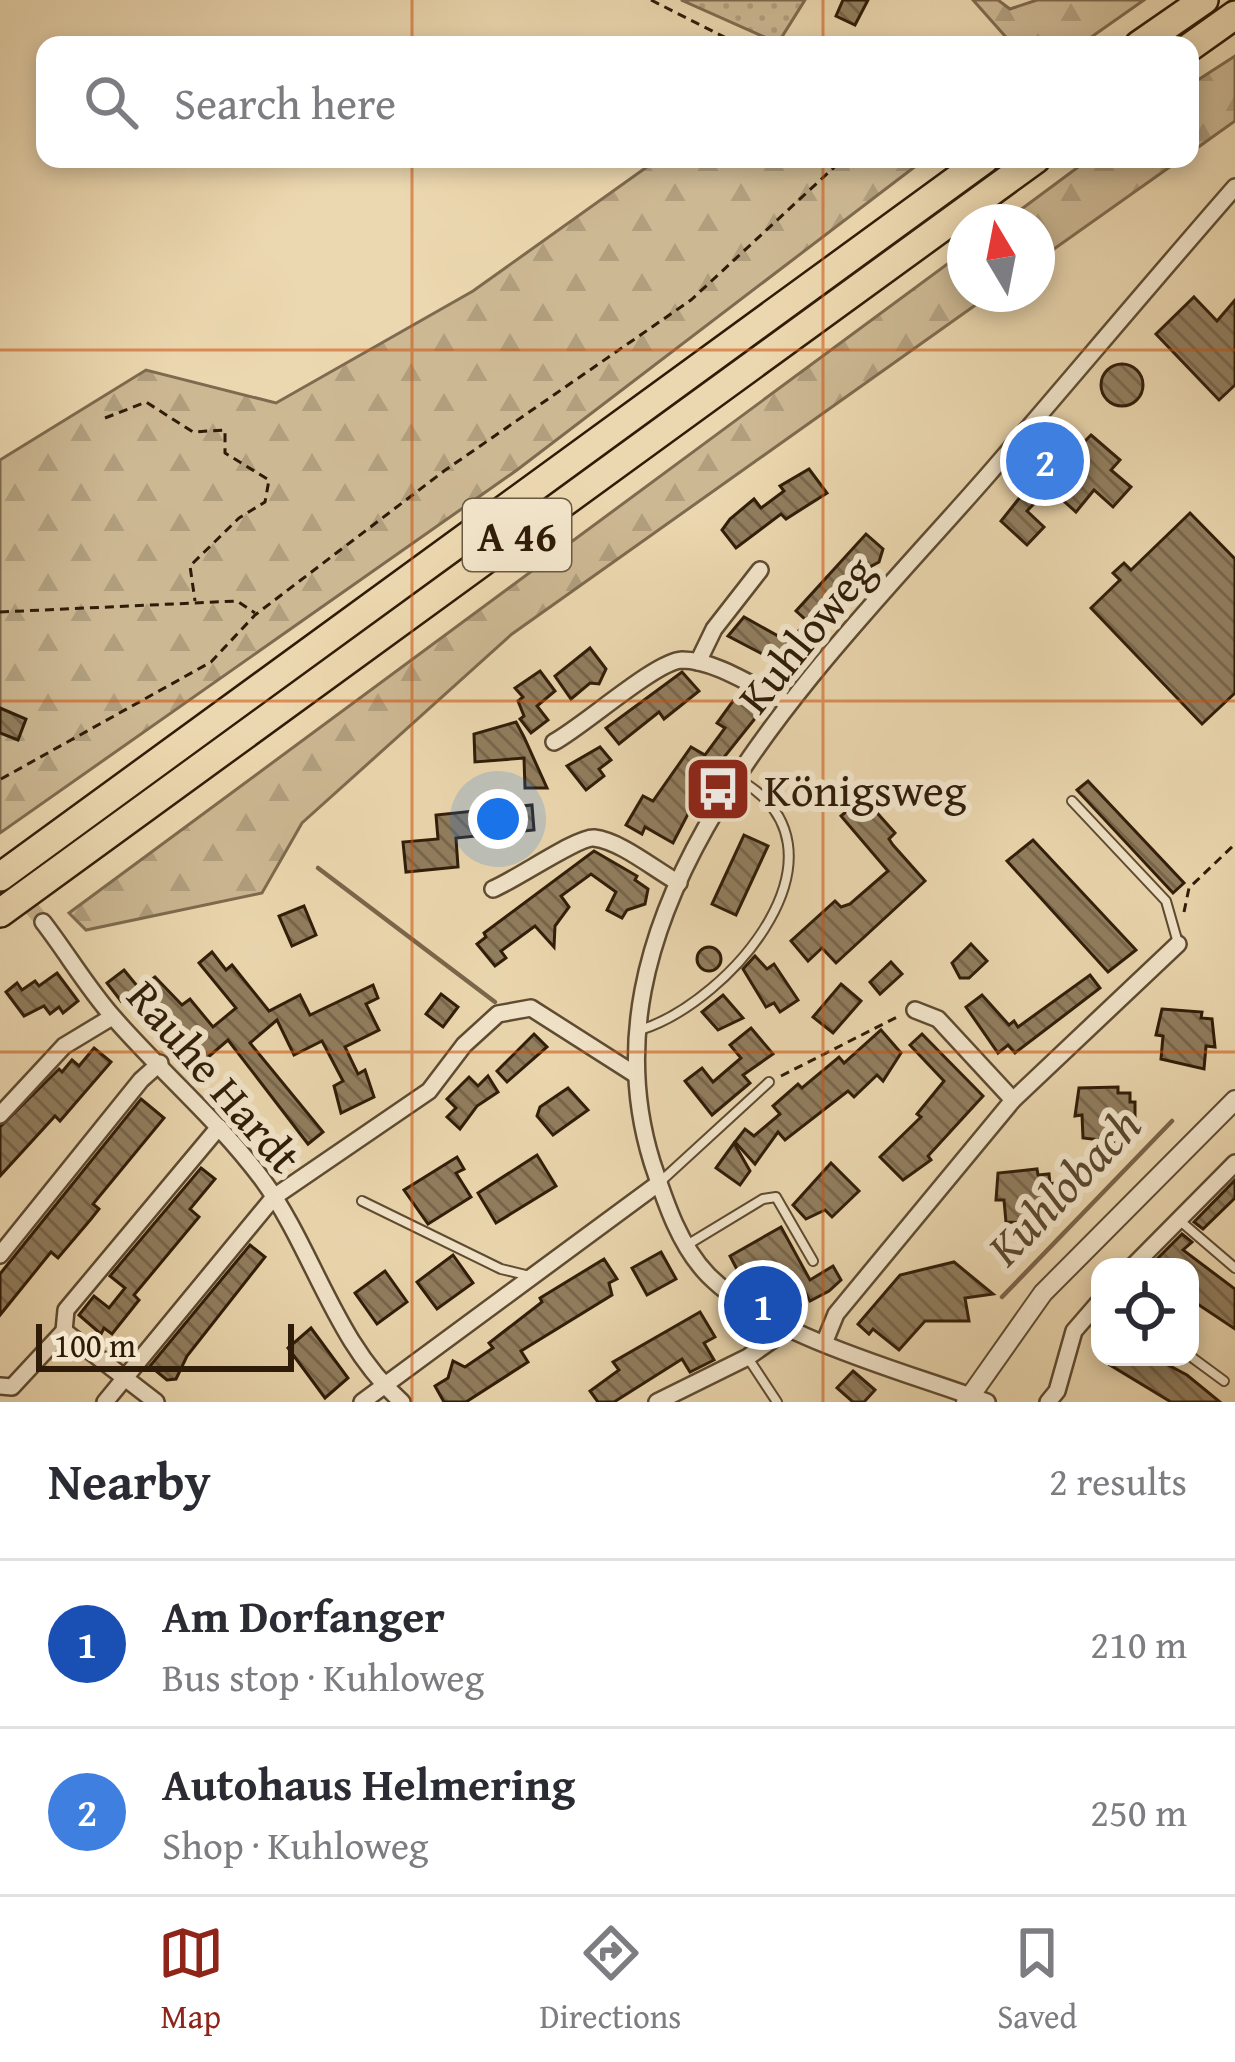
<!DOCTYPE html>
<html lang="en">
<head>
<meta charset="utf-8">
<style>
	:root { --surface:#fff; --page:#f7f7f7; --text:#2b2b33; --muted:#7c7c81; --line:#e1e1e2; --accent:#8f2418 }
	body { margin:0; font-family:"Gentium Book Plus",serif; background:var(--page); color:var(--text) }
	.controls { position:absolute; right:36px; bottom:36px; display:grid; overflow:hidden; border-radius:24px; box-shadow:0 6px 18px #0003 }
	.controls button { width:108px; height:108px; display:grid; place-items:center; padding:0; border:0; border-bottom:3px solid var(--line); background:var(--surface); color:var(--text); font:60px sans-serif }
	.compass { position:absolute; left:947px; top:204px; width:108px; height:108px; border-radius:50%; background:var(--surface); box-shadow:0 6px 18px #0003; rotate:350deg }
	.scale { position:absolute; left:36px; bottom:30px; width:258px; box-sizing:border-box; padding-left:12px; border:6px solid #2f1c08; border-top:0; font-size:33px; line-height:42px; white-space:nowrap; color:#2f1c08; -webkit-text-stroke:9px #f3e6cc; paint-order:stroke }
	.you { position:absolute; left:498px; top:819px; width:42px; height:42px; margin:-30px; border:9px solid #fff; border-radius:50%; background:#1a73e8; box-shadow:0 0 0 18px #1a73e833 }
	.badge { display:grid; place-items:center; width:78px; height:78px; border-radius:50%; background:var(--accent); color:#fff; font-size:39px; font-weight:700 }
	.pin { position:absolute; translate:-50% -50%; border:6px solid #fff; box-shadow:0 3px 12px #0006 }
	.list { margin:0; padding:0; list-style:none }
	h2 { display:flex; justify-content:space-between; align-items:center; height:156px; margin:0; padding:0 48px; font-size:51px }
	h2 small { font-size:39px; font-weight:400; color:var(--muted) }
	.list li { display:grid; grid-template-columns:78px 1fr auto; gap:36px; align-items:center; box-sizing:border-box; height:168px; padding:0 48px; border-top:3px solid var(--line) }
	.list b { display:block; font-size:45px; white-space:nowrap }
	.list p { margin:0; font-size:39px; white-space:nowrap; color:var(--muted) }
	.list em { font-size:39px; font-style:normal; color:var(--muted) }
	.icon { flex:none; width:66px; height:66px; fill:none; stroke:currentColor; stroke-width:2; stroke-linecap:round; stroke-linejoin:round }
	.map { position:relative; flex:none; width:1235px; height:1402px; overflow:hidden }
	.search { position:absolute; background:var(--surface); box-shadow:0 6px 18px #0003; left:36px; right:36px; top:36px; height:132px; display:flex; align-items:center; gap:30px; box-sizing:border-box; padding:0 42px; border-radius:24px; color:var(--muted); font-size:45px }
	.sheet { height:492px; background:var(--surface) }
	nav { display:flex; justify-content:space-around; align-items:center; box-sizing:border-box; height:168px; border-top:3px solid var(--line); background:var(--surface); font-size:33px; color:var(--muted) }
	nav a { display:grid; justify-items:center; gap:6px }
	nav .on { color:var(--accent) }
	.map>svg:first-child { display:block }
	.grass { fill:url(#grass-dots); stroke:#7e6a4e; stroke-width:3 }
	.forest { fill:url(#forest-firs); stroke:#7e6a4e; stroke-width:3 }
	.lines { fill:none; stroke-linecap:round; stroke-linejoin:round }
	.stream { stroke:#7a664b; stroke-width:4.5 }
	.building { fill:url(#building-back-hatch); stroke:#2f1c08; stroke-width:3 }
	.minor-tunnel { stroke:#c6b28e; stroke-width:15; stroke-dasharray:15 8; stroke-linecap:butt }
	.service-casing { stroke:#5e4b32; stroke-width:12 }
	.minor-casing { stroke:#5e4b32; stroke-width:20 }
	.tertiary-casing { stroke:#5e4b32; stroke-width:22 }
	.motorway-casing { stroke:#2f1c08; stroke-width:32 }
	.path { stroke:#2f1c08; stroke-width:3; stroke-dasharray:9 6; stroke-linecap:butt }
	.service { stroke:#f3e6cc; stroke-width:8 }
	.minor { stroke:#f3e6cc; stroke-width:15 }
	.tertiary { stroke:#f3e6cc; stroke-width:18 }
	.motorway { stroke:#ecd8b0; stroke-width:27 }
	.grid { fill:none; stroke:#cc500b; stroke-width:3; stroke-opacity:0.55 }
	.labels { text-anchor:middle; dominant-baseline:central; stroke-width:12; stroke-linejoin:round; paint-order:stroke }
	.shield { fill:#f3e6cc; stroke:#6a5943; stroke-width:3 }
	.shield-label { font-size:42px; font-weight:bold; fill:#2f1c08 }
	.street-label { font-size:45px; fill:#2f1c08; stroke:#f3e6cc }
	.poi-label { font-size:45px; fill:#2f1c08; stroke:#f3e6cc; text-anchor:start }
	.water-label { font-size:48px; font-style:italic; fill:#5b472f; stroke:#f3e6cc }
</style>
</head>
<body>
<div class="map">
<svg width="1235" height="1402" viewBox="0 0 1235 1402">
	<defs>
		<pattern id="grass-dots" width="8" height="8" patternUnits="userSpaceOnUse" patternTransform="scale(3)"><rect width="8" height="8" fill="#ccb893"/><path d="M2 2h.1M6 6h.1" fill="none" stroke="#b09e7d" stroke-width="1.8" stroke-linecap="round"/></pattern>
		<pattern id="forest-firs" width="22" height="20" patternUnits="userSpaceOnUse" patternTransform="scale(3)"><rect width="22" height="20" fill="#ccb893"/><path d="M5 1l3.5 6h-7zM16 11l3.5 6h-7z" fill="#b09e7d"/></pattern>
		<pattern id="building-back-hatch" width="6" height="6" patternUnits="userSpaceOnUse" patternTransform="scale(3)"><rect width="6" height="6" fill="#917e5f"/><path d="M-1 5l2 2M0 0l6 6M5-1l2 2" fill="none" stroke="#77664c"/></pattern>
	</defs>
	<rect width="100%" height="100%" fill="#ecd8b0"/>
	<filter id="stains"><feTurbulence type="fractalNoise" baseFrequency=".00167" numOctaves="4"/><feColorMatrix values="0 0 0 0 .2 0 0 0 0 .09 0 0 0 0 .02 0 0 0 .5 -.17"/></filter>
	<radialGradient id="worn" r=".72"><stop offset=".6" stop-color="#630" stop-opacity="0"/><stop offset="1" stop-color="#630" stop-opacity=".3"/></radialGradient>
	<polygon class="grass" points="681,0 805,0 778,43"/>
	<g class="forest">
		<polygon points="973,0 998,0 1010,9 1037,0 1144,0 1080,45 1013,45"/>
		<polygon points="1235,56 1235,121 1190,153 1190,85"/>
		<polygon points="658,159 925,159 517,470 0,833 0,460 146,370 276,403 473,291"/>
		<polygon points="1089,159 1181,159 1037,261 1037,222 1004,222"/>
		<polygon points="965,251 965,294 991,294 512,634 302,823 262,893 86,930 69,913"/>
	</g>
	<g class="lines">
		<g class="stream">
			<polyline points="318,868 495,1002"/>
			<polyline points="1002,1297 1172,1121"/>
		</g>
	</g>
	<g class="building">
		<polygon points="843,0 868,0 855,25 836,16"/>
		<polygon points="1194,297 1217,321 1235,300 1235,385 1219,400 1156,334"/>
		<circle cx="1122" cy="385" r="21"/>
		<polygon points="1091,435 1120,460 1111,470 1131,487 1113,507 1094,490 1076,512 1049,488 1027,511 1044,527 1027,545 1001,521 1037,476 1030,462 1042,448 1057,453 1072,437 1081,445"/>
		<polygon points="809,469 827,493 786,519 781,514 736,548 722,530 730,519 754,499 761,508 784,491 780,486"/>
		<polygon points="1190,513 1235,559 1235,693 1202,724 1091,608 1120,580 1113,573 1124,563 1131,570"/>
		<polygon points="866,534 883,549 879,562 868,568 789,668 728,636 744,617 789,642 807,621 796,611"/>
		<polygon points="590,648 606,669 599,684 590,683 571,699 555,676"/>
		<polygon points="540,671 555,691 537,706 548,720 531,733 520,719 524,716 518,701 523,697 515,688"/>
		<polygon points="682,672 699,691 664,719 659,712 619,744 606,728"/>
		<polygon points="738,694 761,711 705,781 673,843 645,827 642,834 626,825 643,796 653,801 691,747 705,755 725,728 717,723"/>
		<polygon points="0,708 26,719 18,740 0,733"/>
		<polygon points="516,722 524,737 547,788 525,788 524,758 475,762 474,734"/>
		<polygon points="600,747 611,760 599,769 604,776 586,790 567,766"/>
		<polygon points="1088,781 1184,883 1173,893 1077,790"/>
		<polygon points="863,797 895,833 889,839 893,845 925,881 836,963 822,948 808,961 791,941 835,901 841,907 850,904 888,871 841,816"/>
		<polygon points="532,805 534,830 456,838 458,867 406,872 403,842 438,839 436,815"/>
		<polygon points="744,835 768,846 736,915 712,904"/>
		<polygon points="1033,840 1136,950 1108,972 1007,861"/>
		<polygon points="594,851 637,876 635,880 648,889 645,904 627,910 622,918 607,910 616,892 591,874 561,896 569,907 555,926 554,947 535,926 501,951 506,958 495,966 477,944 486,937 484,933"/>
		<polygon points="304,906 316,935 292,946 279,916"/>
		<polygon points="971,944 987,961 969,978 960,978 952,963"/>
		<circle cx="709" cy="959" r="12"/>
		<polygon points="212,952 226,970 232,965 269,1011 300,995 310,1015 373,985 378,998 366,1004 379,1030 345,1047 358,1074 365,1070 374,1097 341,1113 334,1086 343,1081 322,1041 294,1055 277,1020 250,1043 323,1132 308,1144 228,1040 192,1071 136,991 155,977 182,1005 190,999 213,1027 236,1008 199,963"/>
		<polygon points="755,956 767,969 774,964 798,1000 780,1012 774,1003 766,1007 743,969"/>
		<polygon points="891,962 902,974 880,994 870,982"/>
		<polygon points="124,970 138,987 121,1001 107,983"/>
		<polygon points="57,973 78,1001 63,1013 59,1007 50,1014 44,1006 24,1016 6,992 17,983 22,990 35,981 39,986"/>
		<polygon points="1090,975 1100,988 1015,1053 1008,1045 998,1053 966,1007 982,995 1009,1025 1014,1021 1018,1027"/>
		<polygon points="841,984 861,1001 833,1033 813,1017"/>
		<polygon points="441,994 458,1007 443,1027 426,1014"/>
		<polygon points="723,995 743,1018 718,1030 702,1012"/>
		<polygon points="1162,1009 1202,1012 1201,1018 1212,1019 1215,1047 1206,1046 1204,1069 1161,1059 1163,1036 1156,1035"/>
		<polygon points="751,1028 773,1054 743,1075 750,1083 712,1115 685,1081 702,1068 713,1082 741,1058 730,1045"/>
		<polygon points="881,1030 901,1053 883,1081 877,1075 854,1097 848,1091 785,1140 778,1132 755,1164 735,1142 745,1129 754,1136 780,1114 773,1106 798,1084 802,1088 839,1057 844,1063"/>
		<polygon points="534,1034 547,1047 507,1082 497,1071"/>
		<polygon points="922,1034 983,1096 928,1156 931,1160 903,1180 880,1157 921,1117 917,1114 944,1081 910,1045"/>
		<polygon points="94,1048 111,1062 60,1121 55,1116 0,1176 0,1127 59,1069 62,1072 72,1060 79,1066"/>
		<polygon points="488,1076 498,1092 477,1106 460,1129 447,1117 456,1108 447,1099 469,1077 478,1086"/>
		<polygon points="1118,1087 1118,1093 1130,1093 1130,1102 1135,1102 1135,1120 1126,1121 1127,1143 1083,1138 1082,1115 1075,1116 1079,1088"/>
		<polygon points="568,1088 588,1110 553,1135 537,1116 540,1107"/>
		<polygon points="141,1099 164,1118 93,1204 99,1209 91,1219 58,1258 51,1252 0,1315 0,1274"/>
		<polygon points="734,1143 750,1171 740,1185 716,1168"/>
		<polygon points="537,1155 556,1186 496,1223 478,1193"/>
		<polygon points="457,1157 464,1169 456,1173 471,1197 428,1224 404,1190"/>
		<polygon points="831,1163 859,1191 832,1217 825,1210 806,1219 793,1205"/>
		<polygon points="201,1168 215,1179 190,1209 199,1217 134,1295 139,1300 112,1334 104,1328 101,1334 79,1315 94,1296 109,1308 125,1288 110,1276"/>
		<polygon points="1037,1169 1038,1175 1049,1174 1050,1184 1055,1183 1057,1201 1048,1202 1050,1224 1006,1222 1004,1200 996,1200 998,1173"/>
		<polygon points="1235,1180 1235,1198 1203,1229 1194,1222"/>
		<polygon points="781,1227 810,1280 833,1266 841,1280 829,1291 810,1301 801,1285 787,1292 770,1263 742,1279 730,1256"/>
		<polygon points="1182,1234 1192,1242 1183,1250 1235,1289 1235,1329 1190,1299 1190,1267 1149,1267"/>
		<polygon points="250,1245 265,1257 187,1356 176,1379 167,1380 150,1366"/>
		<polygon points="661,1252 676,1279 647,1295 632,1268"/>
		<polygon points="453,1255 473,1283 437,1309 417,1282"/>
		<polygon points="604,1259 617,1279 609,1283 612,1295 521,1351 528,1362 466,1402 444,1402 435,1386 448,1378 453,1361 465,1367 493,1348 489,1343 542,1302 540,1298"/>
		<polygon points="954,1262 993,1294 965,1298 969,1321 925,1321 899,1350 873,1329 869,1334 858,1324 900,1275"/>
		<polygon points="385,1271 407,1302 377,1324 355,1293"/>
		<polygon points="700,1312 715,1337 704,1343 714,1360 690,1372 682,1359 614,1402 598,1402 590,1391 619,1370 613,1362"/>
		<polygon points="311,1328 348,1378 325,1398 288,1348"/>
		<polygon points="1116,1357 1153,1357 1187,1375 1220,1402 1171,1402 1110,1365"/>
		<polygon points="853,1371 875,1390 864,1402 853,1402 837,1388"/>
	</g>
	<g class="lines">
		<polyline class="minor-tunnel" points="0,869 43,922"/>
		<g class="service-casing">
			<g id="service">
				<polyline points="1072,801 1166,901 1178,943"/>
				<path d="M640,1030c91,-28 222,-182 98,-251"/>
				<polyline points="660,1182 769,1082"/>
				<polyline points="362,1201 501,1269 530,1276"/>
				<polyline points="1179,1220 1235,1268"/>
				<polyline points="687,1245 763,1199 776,1197 813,1261"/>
				<polyline points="1190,1356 1224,1381"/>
				<polyline points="748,1358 777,1402"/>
			</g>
		</g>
		<g class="minor-casing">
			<g id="minor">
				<polyline points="698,662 714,629 760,570"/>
				<path d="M554,742c31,-17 102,-81 128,-82 34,0 75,29 106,43"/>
				<path d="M493,889c24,-10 86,-53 101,-51 27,3 61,32 85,45"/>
				<path d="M43,922c24,31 45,67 71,96 48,55 104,102 148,161 52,71 72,163 140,223"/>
				<polyline points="915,1010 938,1019 1013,1100"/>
				<polyline points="0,1115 64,1046 112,1017"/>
				<polyline points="0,1255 141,1080 160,1063"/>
				<polyline points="1132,1267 1235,1163"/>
				<polyline points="64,1331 66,1310 219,1127"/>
				<polyline points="825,1341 836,1314 1013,1100 1178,944"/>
				<polyline points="0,1386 12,1387 64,1331 156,1402"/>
				<polyline points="105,1402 274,1197 429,1091 464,1045 498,1014 531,1008 636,1075"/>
				<polyline points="362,1402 659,1183"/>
				<polyline points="657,1402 748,1357 788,1329"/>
				<path d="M987,1402c-83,-31 -218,-65 -279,-127 -29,-30 -43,-74 -56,-113 -82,-264 179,-507 335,-686 83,-96 165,-194 248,-289"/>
				<polyline points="1048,1402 1057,1391 1074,1331 1100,1301"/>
			</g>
		</g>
		<g class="tertiary-casing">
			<polyline id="tertiary" points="966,1402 1043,1293 1235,1100"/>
		</g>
		<g class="motorway-casing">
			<g id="motorway">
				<polyline points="1139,45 1204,0"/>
				<polyline points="1190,47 1235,15"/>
				<polyline points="0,877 985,159"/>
				<polyline points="0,913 1036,159"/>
			</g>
		</g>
		<g class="path">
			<polyline points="651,0 740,45"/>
			<polyline points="105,418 146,402 193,432 225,430 225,453 269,480 265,502 239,518 190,566 195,601"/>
			<polyline points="0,612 237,601 255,613"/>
			<polyline points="1,779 211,662 255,615 444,471 691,300 843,159"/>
			<polyline points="1184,912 1189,888 1235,844"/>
			<polyline points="781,1076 901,1015"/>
		</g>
		<use href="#service" class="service"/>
		<use href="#minor" class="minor"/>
		<use href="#tertiary" class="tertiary"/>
		<use href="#motorway" class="motorway"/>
	</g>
	<path class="grid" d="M412,0v45M823,0v45M412,159v1243M823,159v1243M0,350h1235M0,701h1235M0,1052h1235"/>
	<defs>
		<g id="bus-square" transform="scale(3.45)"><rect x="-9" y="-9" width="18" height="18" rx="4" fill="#8f2418" stroke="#f3e6cc"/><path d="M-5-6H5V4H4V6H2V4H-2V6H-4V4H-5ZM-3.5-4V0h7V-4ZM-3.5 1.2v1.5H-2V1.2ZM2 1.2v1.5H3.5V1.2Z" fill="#fff"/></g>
	</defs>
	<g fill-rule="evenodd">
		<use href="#bus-square" x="718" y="789"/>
	</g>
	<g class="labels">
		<rect class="shield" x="463" y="499" width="108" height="72" rx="9"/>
		<g class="shield-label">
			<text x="517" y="535">A 46</text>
		</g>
		<g class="street-label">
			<text transform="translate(805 634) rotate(-51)">Kuhloweg</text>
			<text transform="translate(215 1076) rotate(49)">Rauhe Hardt</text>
		</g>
		<g class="poi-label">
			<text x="764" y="789">Königsweg</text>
		</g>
		<g class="water-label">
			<text transform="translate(1063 1186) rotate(-46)">Kuhlobach</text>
		</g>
	</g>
	<rect width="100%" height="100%" filter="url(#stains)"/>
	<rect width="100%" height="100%" fill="url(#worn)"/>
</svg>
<div class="controls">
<button><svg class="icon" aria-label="locate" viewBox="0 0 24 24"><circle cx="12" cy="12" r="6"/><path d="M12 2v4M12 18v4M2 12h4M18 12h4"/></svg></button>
</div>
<svg class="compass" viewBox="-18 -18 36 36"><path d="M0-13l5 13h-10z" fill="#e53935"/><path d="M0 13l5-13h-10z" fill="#7c7c81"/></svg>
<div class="scale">100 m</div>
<div class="you"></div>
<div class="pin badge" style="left:763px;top:1305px;background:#1a4fb4">1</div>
<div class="pin badge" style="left:1045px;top:461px;background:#3f7fe0">2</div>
<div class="search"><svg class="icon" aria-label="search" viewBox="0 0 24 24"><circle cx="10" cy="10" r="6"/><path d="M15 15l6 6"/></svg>Search here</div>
</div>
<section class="sheet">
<h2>Nearby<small>2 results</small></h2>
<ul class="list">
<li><span class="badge" style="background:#1a4fb4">1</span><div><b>Am Dorfanger</b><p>Bus stop · Kuhloweg</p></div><em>210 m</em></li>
<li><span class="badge" style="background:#3f7fe0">2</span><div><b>Autohaus Helmering</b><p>Shop · Kuhloweg</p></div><em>250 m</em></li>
</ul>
</section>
<nav>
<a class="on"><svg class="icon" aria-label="map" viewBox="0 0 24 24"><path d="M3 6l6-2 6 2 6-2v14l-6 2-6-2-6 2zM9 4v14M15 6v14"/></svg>Map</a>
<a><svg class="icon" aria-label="directions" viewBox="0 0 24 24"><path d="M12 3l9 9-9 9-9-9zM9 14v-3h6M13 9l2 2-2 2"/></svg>Directions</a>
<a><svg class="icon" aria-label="saved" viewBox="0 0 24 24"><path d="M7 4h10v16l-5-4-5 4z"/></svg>Saved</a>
</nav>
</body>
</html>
